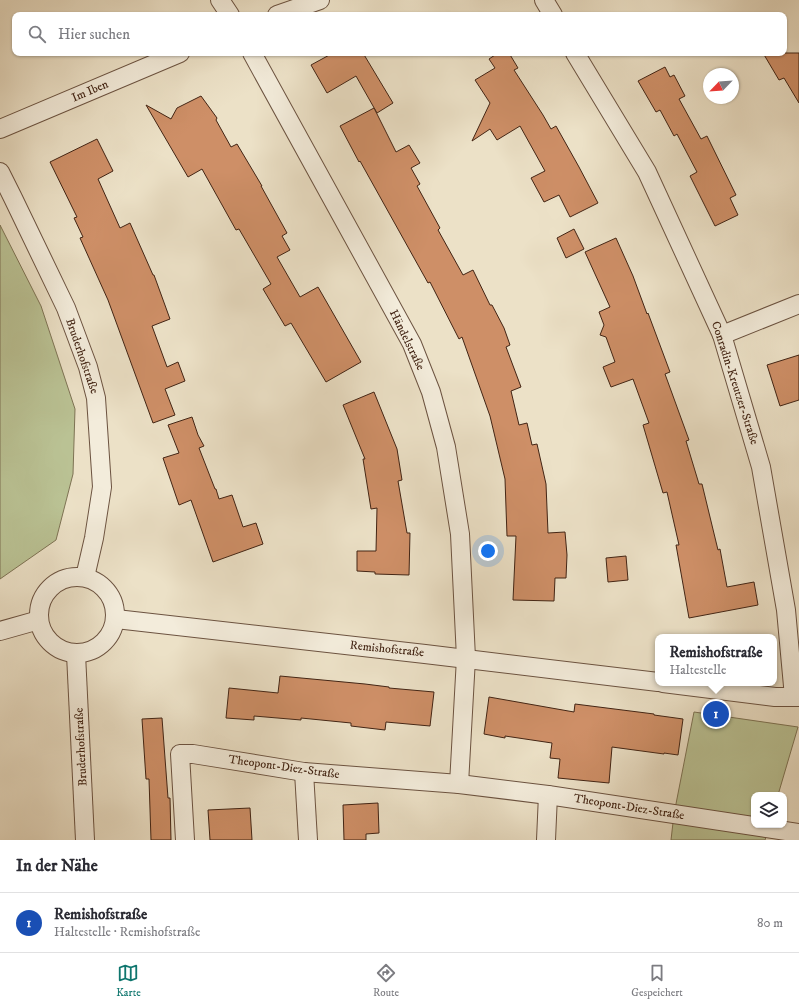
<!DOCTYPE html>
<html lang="de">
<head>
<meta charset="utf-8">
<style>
	:root { --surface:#fff; --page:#f2f2f3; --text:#2b2b33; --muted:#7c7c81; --line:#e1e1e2; --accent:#0f766e }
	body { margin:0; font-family:"IM FELL DW Pica",serif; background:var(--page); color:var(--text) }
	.controls { position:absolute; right:12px; bottom:12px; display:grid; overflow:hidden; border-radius:8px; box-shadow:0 1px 3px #0004 }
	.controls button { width:36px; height:36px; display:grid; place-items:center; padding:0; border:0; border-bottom:1px solid var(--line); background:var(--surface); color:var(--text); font:20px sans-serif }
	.compass { position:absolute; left:703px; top:68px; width:36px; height:36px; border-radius:50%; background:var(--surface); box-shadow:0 1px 3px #0004; rotate:245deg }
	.you { position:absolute; left:488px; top:551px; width:14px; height:14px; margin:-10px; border:3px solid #fff; border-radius:50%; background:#1a73e8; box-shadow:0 0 0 6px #1a73e833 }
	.badge { display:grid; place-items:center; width:26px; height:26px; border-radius:50%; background:var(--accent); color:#fff; font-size:13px; font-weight:700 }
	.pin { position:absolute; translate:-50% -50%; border:2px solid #fff; box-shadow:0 1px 4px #0006 }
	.popup { position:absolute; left:655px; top:634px; width:122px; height:52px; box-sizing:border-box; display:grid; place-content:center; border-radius:8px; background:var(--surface); filter:drop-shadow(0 1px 3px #0005); font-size:13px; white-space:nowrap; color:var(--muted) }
	.popup b { font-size:15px; color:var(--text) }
	.popup::after { content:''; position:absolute; left:50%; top:100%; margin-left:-8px; border:8px solid transparent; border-top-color:var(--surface) }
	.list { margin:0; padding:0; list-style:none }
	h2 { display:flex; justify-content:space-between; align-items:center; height:52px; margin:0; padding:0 16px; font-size:17px }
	h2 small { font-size:13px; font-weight:400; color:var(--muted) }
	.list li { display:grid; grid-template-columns:26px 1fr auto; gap:12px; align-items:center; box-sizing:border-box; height:60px; padding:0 16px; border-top:1px solid var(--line) }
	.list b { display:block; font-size:15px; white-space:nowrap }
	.list p { margin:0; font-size:13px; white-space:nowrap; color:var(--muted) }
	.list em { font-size:13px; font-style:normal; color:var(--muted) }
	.icon { flex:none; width:22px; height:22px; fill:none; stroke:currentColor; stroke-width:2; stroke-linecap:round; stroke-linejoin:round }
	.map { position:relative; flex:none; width:799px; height:840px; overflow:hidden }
	.search { position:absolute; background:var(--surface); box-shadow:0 1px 3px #0004; left:12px; right:12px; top:12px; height:44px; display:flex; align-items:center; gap:10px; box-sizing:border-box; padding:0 14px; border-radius:8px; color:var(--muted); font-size:15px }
	.sheet { height:112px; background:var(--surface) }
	nav { display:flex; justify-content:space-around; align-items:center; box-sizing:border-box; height:56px; border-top:1px solid var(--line); background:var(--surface); font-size:11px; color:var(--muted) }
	nav a { display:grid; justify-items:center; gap:2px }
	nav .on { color:var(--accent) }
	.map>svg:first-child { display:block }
	.green { fill:#bac294; stroke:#7e7354 }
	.building { fill:#ce8f67; stroke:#422414 }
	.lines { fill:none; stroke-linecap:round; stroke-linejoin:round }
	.street-casing { stroke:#6c5341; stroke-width:20 }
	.street { stroke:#f3ecdb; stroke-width:18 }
	.labels { text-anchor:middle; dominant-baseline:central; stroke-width:3.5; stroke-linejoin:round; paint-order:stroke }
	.street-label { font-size:12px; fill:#422414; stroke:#f3ecdb }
</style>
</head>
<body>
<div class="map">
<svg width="799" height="840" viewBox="0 0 799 840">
	<rect width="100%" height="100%" fill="#ece1c7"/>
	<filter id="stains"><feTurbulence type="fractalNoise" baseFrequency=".005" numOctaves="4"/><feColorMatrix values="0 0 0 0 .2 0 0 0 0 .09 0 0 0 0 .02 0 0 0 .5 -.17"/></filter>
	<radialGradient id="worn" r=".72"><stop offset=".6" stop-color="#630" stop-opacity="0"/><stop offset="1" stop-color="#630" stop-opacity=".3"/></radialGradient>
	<g class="green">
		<polygon points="0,225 41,306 75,409 73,474 56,540 0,579"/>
		<polygon points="694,712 798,727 778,795 754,795 754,825 770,825 765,840 671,840 674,814"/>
	</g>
	<g class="building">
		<polygon points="333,53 363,53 393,103 377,113 356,76 327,93 311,65"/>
		<polygon points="498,53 509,53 518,68 514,70 543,115 551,129 556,126 579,167 598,203 570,217 559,195 544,202 531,178 545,171 520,126 497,140 490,129 472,141 490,103 475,80 495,68 489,59"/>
		<polygon points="763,53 799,53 799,103 784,78 779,80"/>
		<polygon points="665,67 670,77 674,75 685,96 679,99 701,139 707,136 736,195 730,198 738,215 715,226 690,176 697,172 677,134 674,136 660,110 656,112 638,81"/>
		<polygon points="201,96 217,118 216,120 231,147 237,144 262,186 261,186 287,233 282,236 290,250 277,257 300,297 318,287 361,362 326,382 291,323 285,326 263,289 271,284 239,229 236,230 202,169 188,177 146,105 171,119 177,108"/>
		<polygon points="374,108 396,152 409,145 420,163 411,168 420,184 417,186 440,228 438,230 463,275 473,270 490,305 492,305 504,328 510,345 506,347 521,387 511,391 519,425 527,423 532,445 537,444 546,484 548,533 565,532 567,555 566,578 555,578 554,601 513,600 516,536 507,536 505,479 490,416 462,337 459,339 430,282 428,283 360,161 359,162 340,126"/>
		<polygon points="97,139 113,171 98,179 120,228 130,223 153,275 154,275 170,319 152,326 167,367 178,362 185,381 165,389 175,415 153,423 108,300 80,238 83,237 74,218 77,217 50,162"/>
		<polygon points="574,229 584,249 566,258 557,238"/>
		<polygon points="616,238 633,276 647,314 648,313 670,372 665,374 689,440 686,441 699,484 702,484 718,550 720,549 727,587 754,582 758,605 689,618 676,545 679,545 667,492 663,493 643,425 649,423 633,379 611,387 603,367 615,362 606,337 600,335 604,325 599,312 610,307 585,252"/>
		<polygon points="799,355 799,400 780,406 767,365"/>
		<polygon points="374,392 397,449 402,480 398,481 407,533 410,533 409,575 375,574 375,572 357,571 357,551 376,551 377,508 371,509 363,459 365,459 343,405"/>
		<polygon points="192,417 198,435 204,446 199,448 215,489 216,489 219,499 232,495 243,527 256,523 263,544 213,562 191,500 179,505 163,458 179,453 168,425"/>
		<polygon points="626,556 628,580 608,582 606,558"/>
		<polygon points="280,676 365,684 389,687 389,688 434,692 430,726 386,722 385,730 351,726 351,723 301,718 301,720 254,716 254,720 226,718 229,688 278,693"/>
		<polygon points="489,697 574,712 575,704 654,714 654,715 683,719 678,755 664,753 664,754 612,747 609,783 558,778 560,759 550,758 552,743 505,736 505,738 484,734"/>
		<polygon points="162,718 168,798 170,798 171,840 151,840 149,779 146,779 142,719"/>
		<polygon points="378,803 379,833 366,834 366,840 344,840 343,805"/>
		<polygon points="250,808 252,840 210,840 208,810"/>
	</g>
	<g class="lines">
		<g class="street-casing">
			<g id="street">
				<polyline points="220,0 230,15"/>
				<polyline points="544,0 553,15"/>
				<polyline points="277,15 320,0"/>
				<polyline points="252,53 412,344 431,392 446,447 460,534 466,658 459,784"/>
				<polyline points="575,53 647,172 722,335 761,467 786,610 794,697"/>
				<polyline points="0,129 180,53"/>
				<polyline points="0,172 13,198 66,308 88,367 96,398 102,487 94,538 85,577"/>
				<polyline points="722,335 799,304"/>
				<circle cx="77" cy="615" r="38"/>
				<polyline points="116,619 425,654 658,682"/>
				<polyline points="0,631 39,620"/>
				<polyline points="76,654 85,840"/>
				<polyline points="663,683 775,697 799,697"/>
				<polyline points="304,772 308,840"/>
				<polyline points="185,840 180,754 193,754 304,772 459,784 548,795 799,833"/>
				<polyline points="546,840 548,795"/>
			</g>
		</g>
		<use href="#street" class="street"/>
	</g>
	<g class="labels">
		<g class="street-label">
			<text transform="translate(90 91) rotate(-23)">Im Iben</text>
			<text transform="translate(407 340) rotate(64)">Händelstraße</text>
			<text transform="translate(82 356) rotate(71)">Bruderhofstraße</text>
			<text transform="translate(735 383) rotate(72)">Conradin-Kreutzer-Straße</text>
			<text transform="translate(387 649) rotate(6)">Remishofstraße</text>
			<text transform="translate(81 747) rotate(-93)">Bruderhofstraße</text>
			<text transform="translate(284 767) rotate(8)">Theopont-Diez-Straße</text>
			<text transform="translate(629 807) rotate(9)">Theopont-Diez-Straße</text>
		</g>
	</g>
	<rect width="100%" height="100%" filter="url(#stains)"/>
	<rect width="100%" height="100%" fill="url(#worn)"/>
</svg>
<div class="controls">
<button><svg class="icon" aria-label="layers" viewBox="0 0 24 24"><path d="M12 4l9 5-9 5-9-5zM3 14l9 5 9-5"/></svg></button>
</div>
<svg class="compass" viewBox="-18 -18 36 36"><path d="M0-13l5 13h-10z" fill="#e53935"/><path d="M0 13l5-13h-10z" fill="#7c7c81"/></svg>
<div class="you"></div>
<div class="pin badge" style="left:716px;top:714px;background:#1a4fb4">1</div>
<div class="popup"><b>Remishofstraße</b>Haltestelle</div>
<div class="search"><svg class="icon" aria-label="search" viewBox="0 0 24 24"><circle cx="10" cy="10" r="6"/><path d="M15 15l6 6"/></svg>Hier suchen</div>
</div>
<section class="sheet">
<h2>In der Nähe<small></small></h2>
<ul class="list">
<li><span class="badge" style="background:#1a4fb4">1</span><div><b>Remishofstraße</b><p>Haltestelle · Remishofstraße</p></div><em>80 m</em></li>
</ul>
</section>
<nav>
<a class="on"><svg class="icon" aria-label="map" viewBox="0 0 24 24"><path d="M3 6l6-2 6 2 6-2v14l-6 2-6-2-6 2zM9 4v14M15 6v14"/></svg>Karte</a>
<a><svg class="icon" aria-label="directions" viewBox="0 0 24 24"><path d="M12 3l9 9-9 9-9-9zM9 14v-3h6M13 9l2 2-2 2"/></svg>Route</a>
<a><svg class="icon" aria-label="saved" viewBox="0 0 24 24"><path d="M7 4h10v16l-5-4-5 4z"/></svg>Gespeichert</a>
</nav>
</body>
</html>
